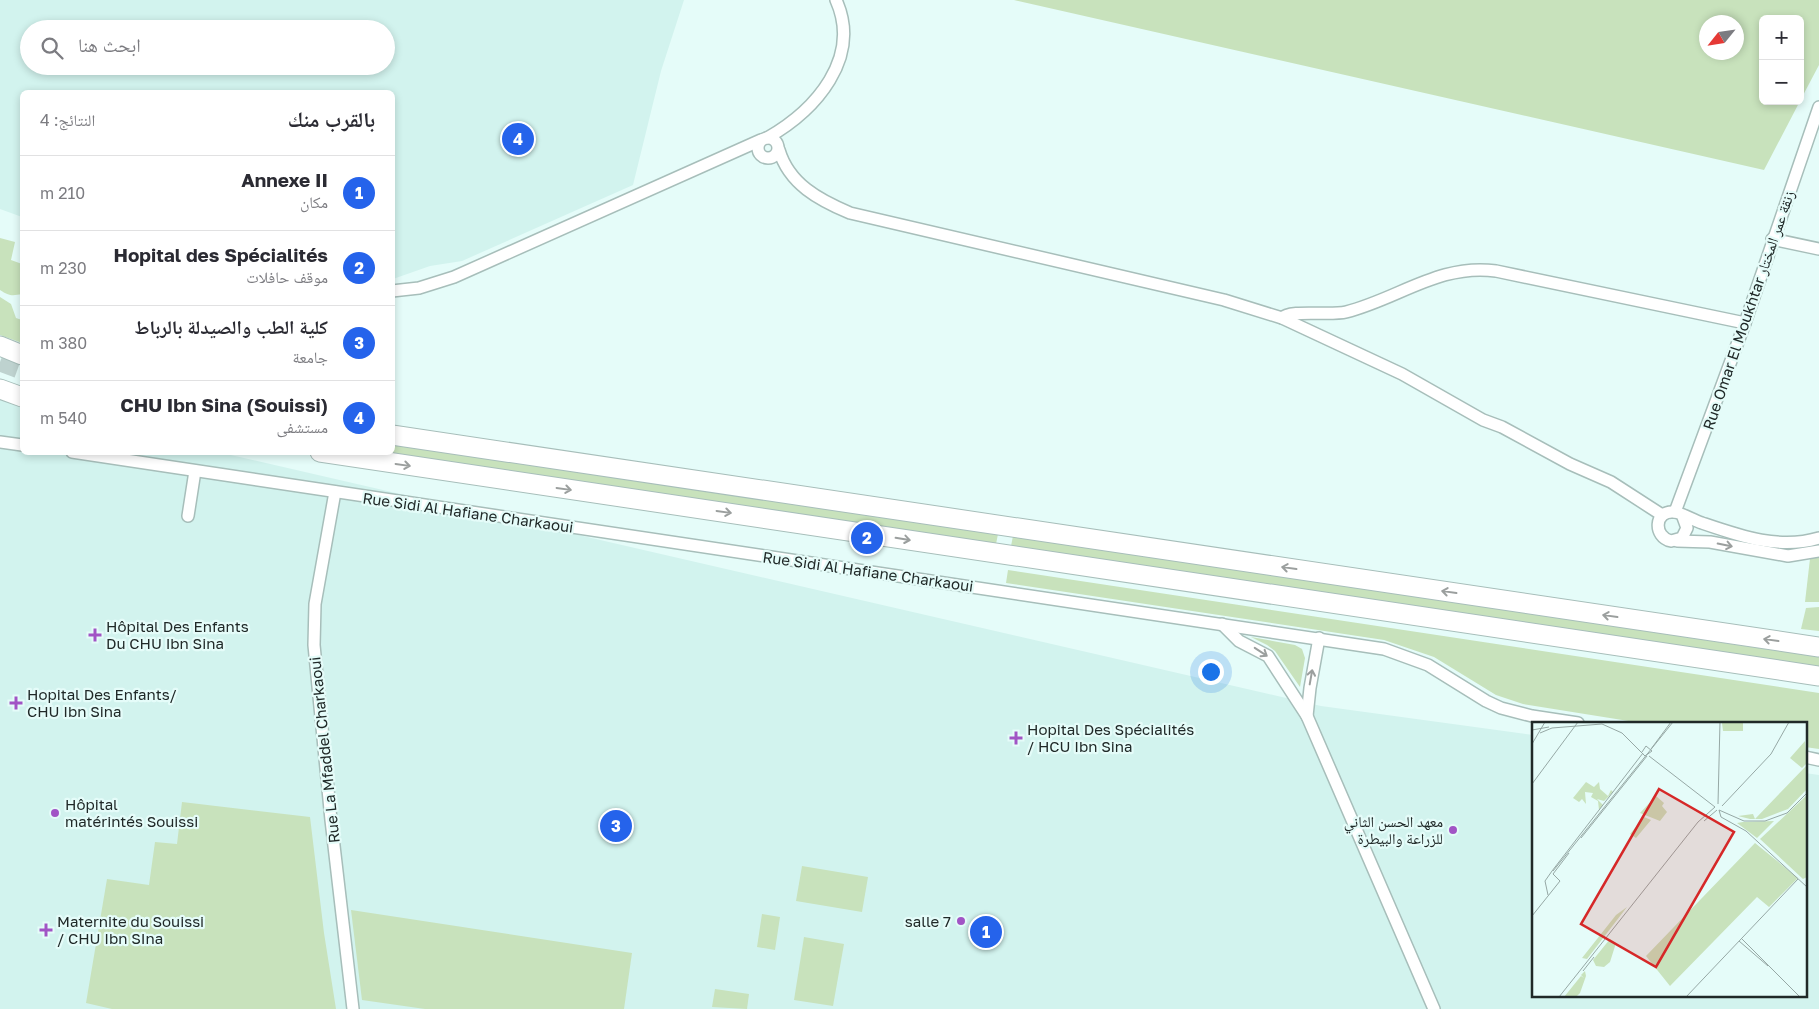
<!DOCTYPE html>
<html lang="ar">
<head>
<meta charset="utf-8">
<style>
	:root { --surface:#fff; --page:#f2f2f3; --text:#2b2b33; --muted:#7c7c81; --line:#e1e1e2; --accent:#2563eb }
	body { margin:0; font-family:"Golos Text","Noto Naskh Arabic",sans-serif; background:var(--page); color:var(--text); direction:rtl }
	.controls { position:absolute; right:15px; top:15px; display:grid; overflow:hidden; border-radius:8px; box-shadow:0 2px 8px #0003 }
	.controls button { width:45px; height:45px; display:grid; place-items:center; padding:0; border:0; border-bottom:1px solid var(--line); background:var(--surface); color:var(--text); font:25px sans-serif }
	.compass { position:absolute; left:1699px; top:15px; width:45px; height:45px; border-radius:50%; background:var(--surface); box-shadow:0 2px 8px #0003; rotate:240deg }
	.you { position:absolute; left:1210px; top:671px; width:18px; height:18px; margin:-12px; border:4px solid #fff; border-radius:50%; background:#1a73e8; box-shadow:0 0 0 8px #1a73e833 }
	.badge { display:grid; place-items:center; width:32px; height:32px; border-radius:50%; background:var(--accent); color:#fff; font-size:16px; font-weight:700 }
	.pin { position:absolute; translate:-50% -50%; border:2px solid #fff; box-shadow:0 1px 5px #0006 }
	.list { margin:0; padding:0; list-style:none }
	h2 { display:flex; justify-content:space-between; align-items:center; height:65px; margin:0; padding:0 20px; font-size:21px }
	h2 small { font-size:16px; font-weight:400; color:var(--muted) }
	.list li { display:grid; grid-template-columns:32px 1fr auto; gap:15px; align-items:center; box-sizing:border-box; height:75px; padding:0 20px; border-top:1px solid var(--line) }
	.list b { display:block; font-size:19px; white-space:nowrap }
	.list p { margin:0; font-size:16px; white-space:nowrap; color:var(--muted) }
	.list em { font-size:16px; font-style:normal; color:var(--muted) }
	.icon { flex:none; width:28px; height:28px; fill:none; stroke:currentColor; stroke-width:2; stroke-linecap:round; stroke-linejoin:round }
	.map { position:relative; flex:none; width:1819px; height:1009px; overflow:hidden; direction:ltr }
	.search { position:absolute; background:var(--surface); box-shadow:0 2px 8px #0003; left:20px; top:20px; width:375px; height:55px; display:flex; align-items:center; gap:12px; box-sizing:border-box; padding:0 18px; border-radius:28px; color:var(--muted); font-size:19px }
	.panel { position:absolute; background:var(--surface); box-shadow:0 2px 8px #0003; left:20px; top:90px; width:375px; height:365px; border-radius:8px; direction:rtl }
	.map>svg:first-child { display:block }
	.built { fill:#d2f3ee; fill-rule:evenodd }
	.green { fill:#c8e2bc; fill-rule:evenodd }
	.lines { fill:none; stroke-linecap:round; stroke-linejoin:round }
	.primary-tunnel { stroke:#bed2cf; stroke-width:19; stroke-dasharray:19 9; stroke-linecap:butt }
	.minor-casing { stroke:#a7beba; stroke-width:14 }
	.primary-casing { stroke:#a7beba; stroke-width:21 }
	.minor { stroke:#fff; stroke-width:11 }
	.primary { stroke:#fff; stroke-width:19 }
	.oneway { stroke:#9b9f9e }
	.poi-dot { fill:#a154c5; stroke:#e5fcf9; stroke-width:2 }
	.labels { text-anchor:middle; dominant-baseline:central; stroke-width:4.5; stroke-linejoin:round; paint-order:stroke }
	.street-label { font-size:15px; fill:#202928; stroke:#e5fcf9 }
	.poi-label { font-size:15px; fill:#202928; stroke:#e5fcf9; text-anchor:start }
	.inset-road { fill:none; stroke:#96a8a5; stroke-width:1 }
	.view { fill:#d62828; fill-opacity:0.15; stroke:#d62828; stroke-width:2.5 }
	.inset-edge { fill:none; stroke:#202928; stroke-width:2.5 }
</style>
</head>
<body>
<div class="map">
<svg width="1819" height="1009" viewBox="0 0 1819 1009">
	<rect width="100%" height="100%" fill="#e5fcf9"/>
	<g class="built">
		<path d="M0,0h684l-23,71 -28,114 -171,76 -32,5 -37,13 -1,-187h-370v125l-22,-8zM29,29h357v37h-357z"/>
		<polygon points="0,399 22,406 22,452 222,453 1321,706 1533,735 1533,995 1805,995 1805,773 1819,775 1819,1009 0,1009"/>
	</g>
	<g class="green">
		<path d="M1014,0h805v65l-19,36v-82h-37v82h37l-36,69zM1706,22h30v30h-30z"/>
		<path d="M0,238l15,4 -4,18 11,4v30c-10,2 -13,2 -22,-4z"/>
		<polygon points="0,297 11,304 16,318 22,320 22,343 0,335"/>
		<polygon points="393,445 998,534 996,544 382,453 392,452"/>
		<polygon points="1013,536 1819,657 1819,667 1011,546"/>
		<polygon points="1819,547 1819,602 1805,602 1811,550"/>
		<polygon points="1008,570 1819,693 1819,749 1805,747 1805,723 1641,723 1523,704 1496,695 1434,657 1384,640 1006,583"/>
		<polygon points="1819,607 1819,631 1801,629 1806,608"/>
		<polygon points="1251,637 1295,645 1302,649 1305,658 1300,687 1275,651 1267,645"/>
		<polygon points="182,802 310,817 324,933 336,1009 112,1009 86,1003 107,879 149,885 155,842 177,844"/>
		<polygon points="802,866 868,877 862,912 796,901"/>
		<polygon points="351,910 632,953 624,1009 425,1009 362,1000"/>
		<polygon points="762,914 780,917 775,950 757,947"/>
		<polygon points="804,937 844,944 833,1006 794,1000"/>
		<polygon points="715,989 749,994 747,1009 712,1007"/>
	</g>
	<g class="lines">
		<polyline class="primary-tunnel" points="0,362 22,370"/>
		<g class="minor-casing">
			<g id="minor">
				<circle cx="768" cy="148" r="10"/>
				<path d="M767,138c49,-28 95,-80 69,-138"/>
				<path d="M779,150c10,34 40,50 71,63l374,87 58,18 120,56 81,46 19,7 68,37 41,18 51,33"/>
				<polyline points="1772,239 1819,249"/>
				<polyline points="392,291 419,288 454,277 761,140"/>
				<path d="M1282,318c8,-9 48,-2 64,-6 52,-13 94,-49 150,-41l249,52"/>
				<polyline points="0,442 22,445"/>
				<polyline points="72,452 1384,649 1428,665 1486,701 1501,708 1532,716 1578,723"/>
				<polyline points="335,492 315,604 314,645 331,820 353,1009"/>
				<polyline points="1675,512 1745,323 1819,107"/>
				<polyline points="188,516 195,471"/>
				<path d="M1683,517l4,11 -5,10 -11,3c-18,-4 -17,-31 3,-29 5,0 21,9 28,11 38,13 77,27 117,15"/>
				<polyline points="1677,541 1710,542 1788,556 1819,551"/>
				<polyline points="1222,624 1239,641 1268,656 1307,716 1434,1009"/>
				<polyline points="1307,716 1310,688 1319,638"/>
				<polyline points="1805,757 1819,760"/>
			</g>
		</g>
		<g class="primary-casing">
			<g id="primary">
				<polyline points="0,346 22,355"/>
				<polyline points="0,389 22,397"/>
				<polyline points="392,435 1819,647"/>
				<polyline points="320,452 1819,676"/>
			</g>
		</g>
		<use href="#minor" class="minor"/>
		<use href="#primary" class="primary"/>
	</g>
	<defs><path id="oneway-shaft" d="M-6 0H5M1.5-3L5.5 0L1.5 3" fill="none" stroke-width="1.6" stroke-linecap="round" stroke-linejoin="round" transform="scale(1.25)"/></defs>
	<g class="oneway">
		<use href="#oneway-shaft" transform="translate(403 465) rotate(8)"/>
		<use href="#oneway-shaft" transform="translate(564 489) rotate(8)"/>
		<use href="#oneway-shaft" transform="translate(724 512) rotate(8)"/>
		<use href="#oneway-shaft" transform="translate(903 539) rotate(9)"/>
		<use href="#oneway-shaft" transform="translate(1725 545) rotate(11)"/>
		<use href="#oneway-shaft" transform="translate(1289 568) rotate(-172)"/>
		<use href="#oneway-shaft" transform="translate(1449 592) rotate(-172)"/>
		<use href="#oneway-shaft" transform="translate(1610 616) rotate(-172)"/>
		<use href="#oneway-shaft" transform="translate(1771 640) rotate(-172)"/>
		<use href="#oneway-shaft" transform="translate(1261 652) rotate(33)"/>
		<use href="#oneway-shaft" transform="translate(1311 677) rotate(-80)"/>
	</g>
	<g class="poi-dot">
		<path d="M92.5 627.5h5v5h5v5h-5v5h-5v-5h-5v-5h5z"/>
		<path d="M13.5 695.5h5v5h5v5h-5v5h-5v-5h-5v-5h5z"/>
		<path d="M1013.5 730.5h5v5h5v5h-5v5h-5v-5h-5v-5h5z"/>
		<circle cx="55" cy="813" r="5"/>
		<circle cx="1453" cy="830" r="5"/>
		<circle cx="961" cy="921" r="5"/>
		<path d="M43.5 922.5h5v5h5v5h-5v5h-5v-5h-5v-5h5z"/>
	</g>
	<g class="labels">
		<g class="street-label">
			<text transform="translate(1748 310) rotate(-71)">Rue Omar El Moukhtar زنقة عمر المختار</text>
			<text transform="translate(468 512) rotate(8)">Rue Sidi Al Hafiane Charkaoui</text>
			<text transform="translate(868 571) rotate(8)">Rue Sidi Al Hafiane Charkaoui</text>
			<text transform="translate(324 750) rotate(-96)">Rue La Mfaddel Charkaoui</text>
		</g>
		<g class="poi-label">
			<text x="106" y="626">Hôpital Des Enfants<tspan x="106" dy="17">Du CHU Ibn Sina</tspan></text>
			<text x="27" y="694">Hopital Des Enfants/<tspan x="27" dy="17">CHU Ibn Sina</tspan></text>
			<text x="1027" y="729">Hopital Des Spécialités<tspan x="1027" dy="17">/ HCU Ibn Sina</tspan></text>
			<text x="65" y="804">Hôpital<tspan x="65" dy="17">matérintés Souissi</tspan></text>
			<text x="1443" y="821" text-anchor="end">معهد الحسن الثاني<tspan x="1443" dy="17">للزراعة والبيطرة</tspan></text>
			<text x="57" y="921">Maternite du Souissi<tspan x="57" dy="17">/ CHU Ibn SIna</tspan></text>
			<text x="951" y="921" text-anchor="end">salle 7</text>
		</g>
	</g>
	<g transform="translate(1532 722)">
		<rect width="275" height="275" fill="#e5fcf9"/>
		<path d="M211,0v9h-20l-1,-8zM273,19l2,22 -5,5 -12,-10zM275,43v24l-19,20 -26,10h-12l-12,-3 15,-2 2,5zM54,60l8,5 5,-5 1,7 8,7 3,-6 2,2 -9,9 -7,-2 6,6 -4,5 -1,-9 -7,-4 2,-4 -8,-1 1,12 -4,-5 -3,3 -6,-4zM275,73v82l-4,2 -43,-40zM124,74l8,7 -2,3 5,6 -7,9 -20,-8zM112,95l7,3 -15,18 -6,-4zM242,99l-17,17 -20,-15 6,-1zM223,121l43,35 -29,29 -12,-10 -87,89 -24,-30zM95,185l-40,52 -5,-1 34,-43zM78,217l6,4 -6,19 -6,5 -8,-1 -3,-6zM53,249l1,5 -6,17 -4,4h-12l17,-21 3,2 -3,-3z" fill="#c8e2bc"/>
		<path class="inset-road" d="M0,8l17,-3M8,11l12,-5 50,-4 20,9 23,23 7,-5 -6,-5 -4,6M0,22l13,-22M119,27l20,-27M117,34l66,51M0,62l46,-62M186,82l2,-82M190,84l49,-52 18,-32M187,88l2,7 25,14 61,56M187,88l25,11h21l22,-8 20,-20M172,99l13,-11M49,116l66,-82M21,149l120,-149M21,152l16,-21M16,173l-3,-14 7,-10 91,-118M0,194l28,-35 -7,-7M209,216l59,59M207,219l29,25M51,249l11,-14M27,275l139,-175 17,-15M154,275l112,-118"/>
		<path class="view" d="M127,67l75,43 -78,135 -75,-43z"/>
		<rect width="275" height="275" class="inset-edge"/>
	</g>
</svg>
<div class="controls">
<button>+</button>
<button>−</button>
</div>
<svg class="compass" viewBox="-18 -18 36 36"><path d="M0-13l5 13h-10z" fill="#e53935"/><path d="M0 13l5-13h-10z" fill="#7c7c81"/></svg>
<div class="you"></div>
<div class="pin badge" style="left:986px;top:932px">1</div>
<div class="pin badge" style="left:867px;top:538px">2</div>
<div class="pin badge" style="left:616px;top:826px">3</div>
<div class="pin badge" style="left:518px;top:139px">4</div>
<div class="search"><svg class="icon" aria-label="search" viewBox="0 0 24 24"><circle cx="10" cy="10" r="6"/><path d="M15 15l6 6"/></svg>ابحث هنا</div>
<section class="panel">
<h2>بالقرب منك<small>النتائج: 4</small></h2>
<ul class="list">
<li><span class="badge">1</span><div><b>Annexe II</b><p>مكان</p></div><em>210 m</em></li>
<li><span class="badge">2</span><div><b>Hopital des Spécialités</b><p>موقف حافلات</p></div><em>230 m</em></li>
<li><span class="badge">3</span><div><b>كلية الطب والصيدلة بالرباط</b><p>جامعة</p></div><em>380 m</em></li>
<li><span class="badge">4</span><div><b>CHU Ibn Sina (Souissi)</b><p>مستشفى</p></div><em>540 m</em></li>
</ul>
</section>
</div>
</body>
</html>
